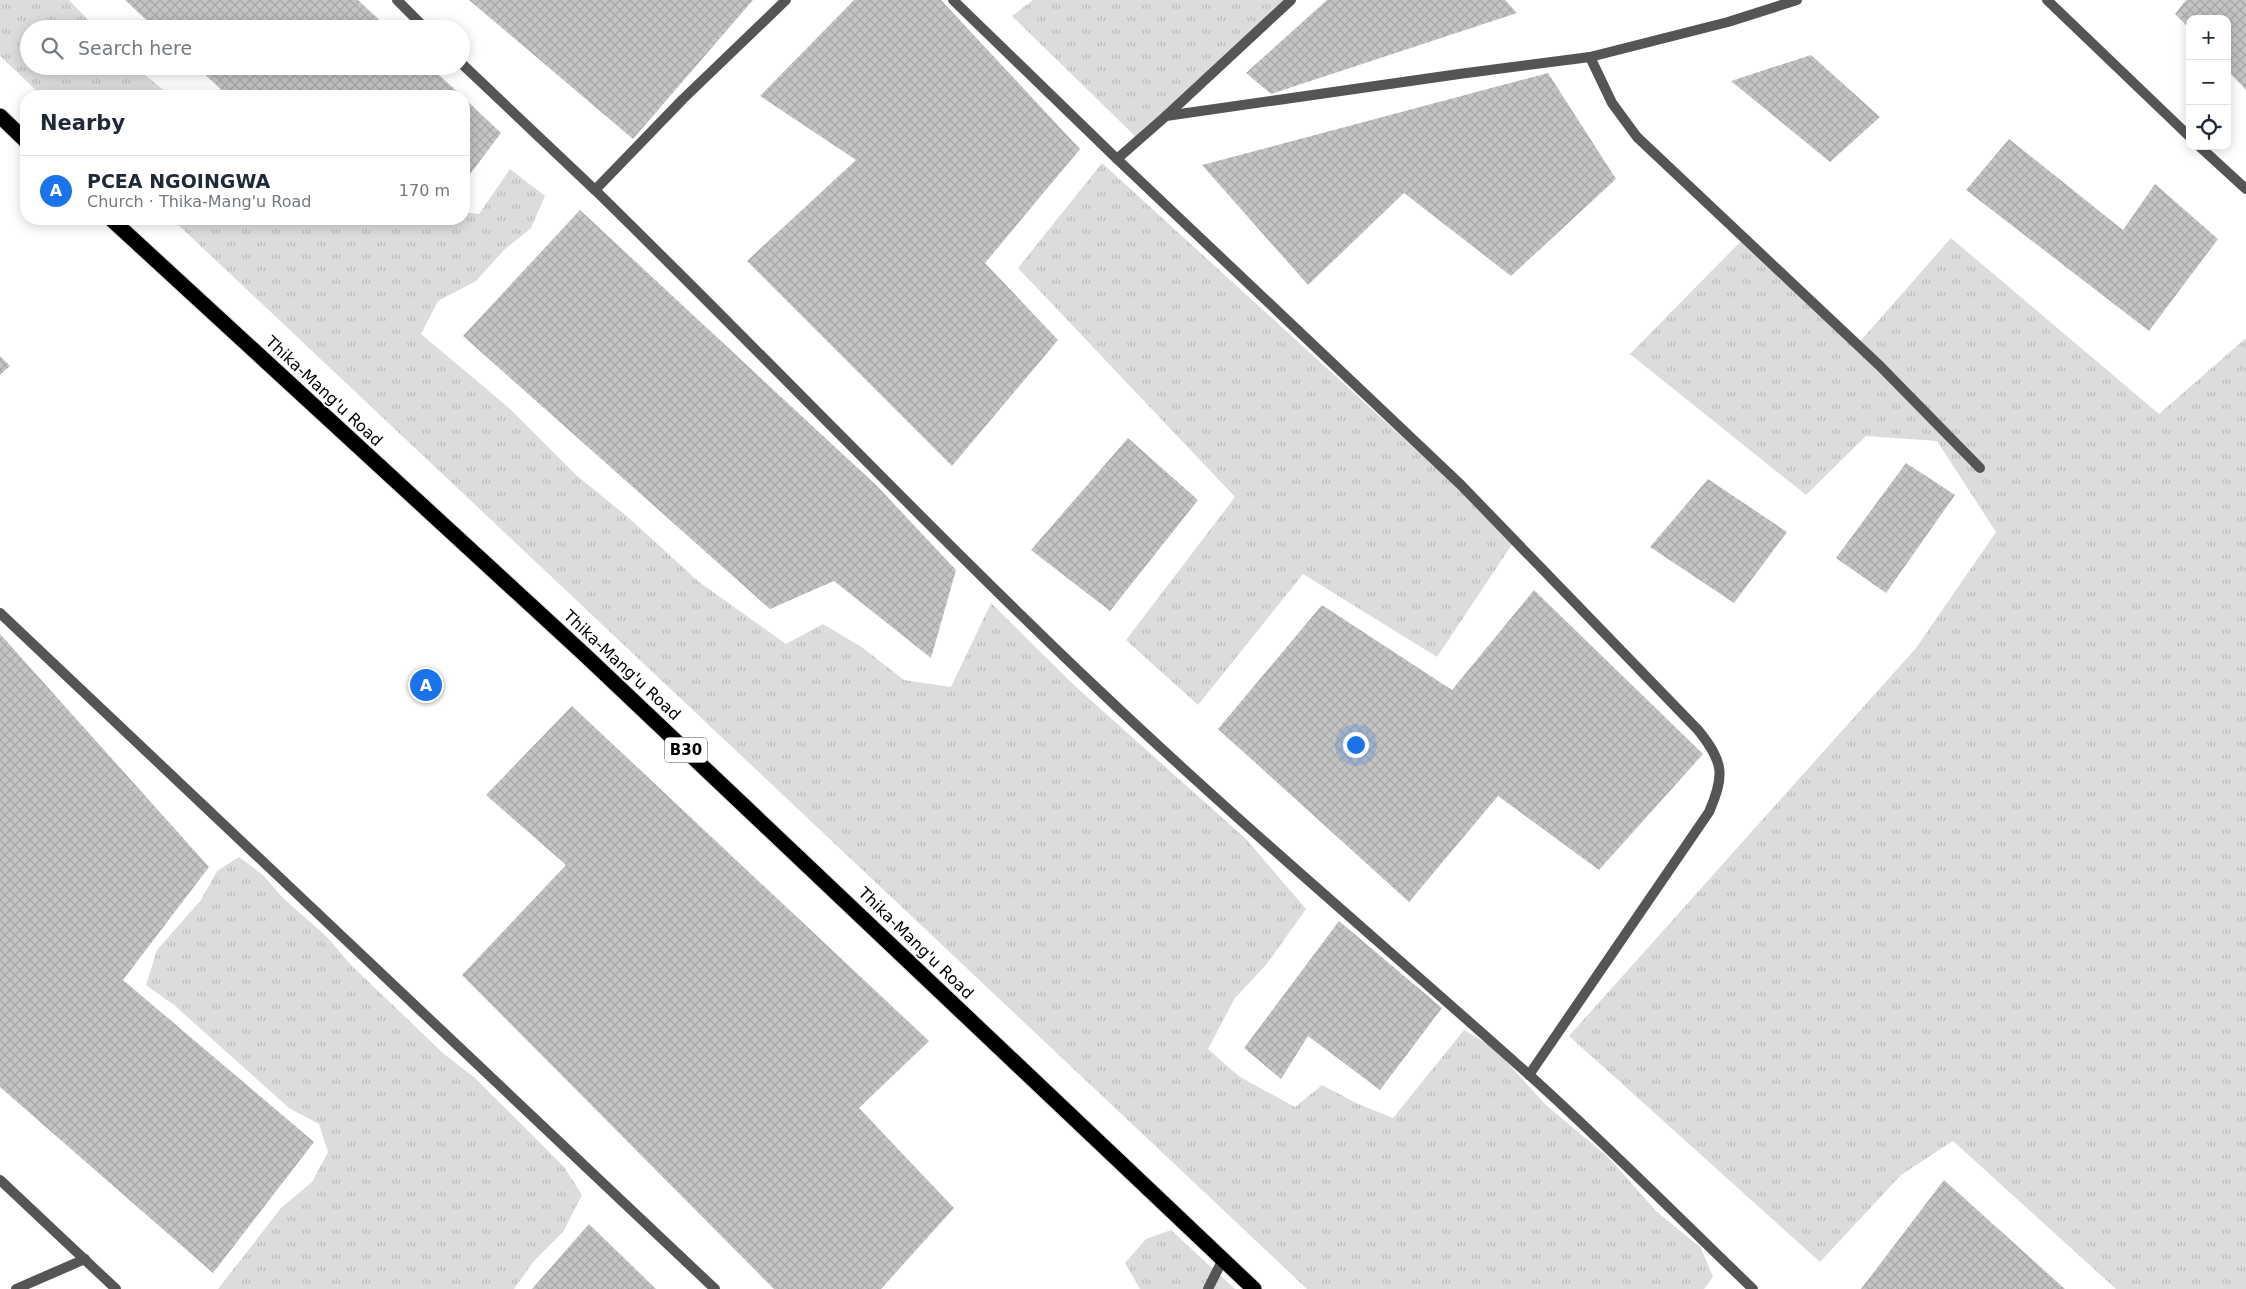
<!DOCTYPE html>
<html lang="en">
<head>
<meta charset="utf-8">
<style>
	:root { --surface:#fff; --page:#f6f6f7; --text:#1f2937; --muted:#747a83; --line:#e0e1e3; --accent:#1a73e8 }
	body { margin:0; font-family:"DejaVu Sans",sans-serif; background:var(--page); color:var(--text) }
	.controls { position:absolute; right:15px; top:15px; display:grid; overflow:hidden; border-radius:10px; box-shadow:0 2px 12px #0003 }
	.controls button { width:45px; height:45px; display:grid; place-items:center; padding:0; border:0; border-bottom:1px solid var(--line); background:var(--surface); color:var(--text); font:25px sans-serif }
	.you { position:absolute; left:1355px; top:744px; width:18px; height:18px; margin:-12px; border:4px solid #fff; border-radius:50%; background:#1a73e8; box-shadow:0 0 0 8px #1a73e833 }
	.badge { display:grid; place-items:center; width:32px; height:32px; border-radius:50%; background:var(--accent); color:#fff; font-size:16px; font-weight:700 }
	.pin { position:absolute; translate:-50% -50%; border:2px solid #fff; box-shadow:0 1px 5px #0006 }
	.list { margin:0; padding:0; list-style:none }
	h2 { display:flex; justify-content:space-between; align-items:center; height:65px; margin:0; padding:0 20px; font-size:21px }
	h2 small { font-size:16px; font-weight:400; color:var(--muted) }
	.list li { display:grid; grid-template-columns:32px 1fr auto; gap:15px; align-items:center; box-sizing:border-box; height:70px; padding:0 20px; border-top:1px solid var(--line) }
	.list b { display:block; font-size:19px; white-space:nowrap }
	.list p { margin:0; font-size:16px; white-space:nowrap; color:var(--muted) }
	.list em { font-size:16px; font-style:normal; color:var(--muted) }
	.icon { flex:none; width:28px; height:28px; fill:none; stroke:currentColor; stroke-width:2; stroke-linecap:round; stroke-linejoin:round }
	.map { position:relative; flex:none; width:2246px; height:1289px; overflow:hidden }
	.search { position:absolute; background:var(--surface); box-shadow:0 2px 12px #0003; left:20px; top:20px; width:450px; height:55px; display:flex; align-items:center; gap:12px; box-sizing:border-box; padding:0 18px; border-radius:28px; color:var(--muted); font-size:19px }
	.panel { position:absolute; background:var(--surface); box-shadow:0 2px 12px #0003; left:20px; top:90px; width:450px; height:135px; border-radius:20px }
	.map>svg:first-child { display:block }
	.grass { fill:url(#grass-tufts) }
	.building { fill:url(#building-cross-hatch) }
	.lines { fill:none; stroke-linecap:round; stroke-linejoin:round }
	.highway-casing { stroke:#dbdbdb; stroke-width:17 }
	.lane { stroke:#555; stroke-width:10 }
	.street { stroke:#555; stroke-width:10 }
	.highway { stroke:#000; stroke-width:15 }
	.labels { text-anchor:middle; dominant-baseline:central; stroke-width:4; stroke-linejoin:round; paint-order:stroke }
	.shield { fill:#fff; stroke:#4c4c4c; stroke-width:1 }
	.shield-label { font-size:15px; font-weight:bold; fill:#000 }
	.street-label { font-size:16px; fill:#000; stroke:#fff }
</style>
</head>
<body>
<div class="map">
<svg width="2246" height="1289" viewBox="0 0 2246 1289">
	<defs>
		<pattern id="grass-tufts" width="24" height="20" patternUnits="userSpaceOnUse" patternTransform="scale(1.25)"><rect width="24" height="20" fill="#dcdcdc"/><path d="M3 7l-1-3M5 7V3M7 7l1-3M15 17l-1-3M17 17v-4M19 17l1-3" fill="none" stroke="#bbb"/></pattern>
		<pattern id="building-cross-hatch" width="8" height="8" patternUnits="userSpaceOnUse" patternTransform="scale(1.25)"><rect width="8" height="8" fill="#c4c4c4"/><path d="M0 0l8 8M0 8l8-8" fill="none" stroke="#a7a7a7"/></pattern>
	</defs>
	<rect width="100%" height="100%" fill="#fff"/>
	<g class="grass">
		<polygon points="0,0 69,0 97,29 29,29 29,66 134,66 171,96 42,96 0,56"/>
		<polygon points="1033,0 1285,0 1138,139 1012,16"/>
		<polygon points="1102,163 1515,540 1437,657 1303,574 1198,705 1126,640 1235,497 1018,268"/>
		<polygon points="510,169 545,196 531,228 504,250 476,281 438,301 421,334 509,408 576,475 629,518 699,582 786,644 823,624 863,648 904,680 951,687 991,603 1075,686 1246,839 1306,909 1266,965 1235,998 1208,1049 1240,1077 1295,1107 1322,1085 1356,1103 1393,1118 1464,1030 1494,1048 1546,1105 1609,1158 1656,1211 1701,1248 1713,1277 1704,1289 1307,1289 172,219 464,219 464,212 479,214"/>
		<polygon points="1748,234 1857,345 1951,238 2159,414 2246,338 2246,1289 2116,1289 1953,1141 1901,1175 1820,1262 1569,1036 1916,648 1996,532 1937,441 1866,436 1806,495 1630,354"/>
		<polygon points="239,857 263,875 283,898 326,936 352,966 444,1054 475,1078 564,1167 582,1195 563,1232 534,1261 514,1289 218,1289 281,1208 312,1182 328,1152 319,1124 289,1108 174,1005 146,985 157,950 201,900 217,871"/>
		<polygon points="1171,1230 1235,1289 1140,1289 1125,1263 1146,1239"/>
	</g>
	<g class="building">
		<polygon points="125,0 358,0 389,29 156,29"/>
		<polygon points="469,0 753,0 633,139"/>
		<polygon points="854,0 941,0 1080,149 985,263 1058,340 952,466 747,261 856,160 760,96"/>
		<polygon points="1327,0 1505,0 1517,13 1271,94 1246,73"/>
		<polygon points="2186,0 2246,0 2246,90 2227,70 2227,19 2190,19 2190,29 2175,14"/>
		<polygon points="1811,55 1880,117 1830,162 1731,81"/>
		<polygon points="196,66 429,66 462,96 366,96 363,93 360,96 228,96"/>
		<polygon points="1548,73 1616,179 1511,276 1404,193 1308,285 1202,165"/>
		<polygon points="464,98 501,133 464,182"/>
		<polygon points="2009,139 2123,230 2155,184 2218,239 2149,331 1966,190"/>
		<polygon points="580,210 877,486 956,570 931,658 834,581 770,609 463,336"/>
		<polygon points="0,356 10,366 0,375"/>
		<polygon points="1128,438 1198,500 1110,611 1031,550"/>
		<polygon points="1906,463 1955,495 1886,593 1836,558"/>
		<polygon points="1708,479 1787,532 1734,603 1650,547"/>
		<polygon points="1534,590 1703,754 1599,870 1498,796 1409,902 1218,729 1322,605 1452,690"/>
		<polygon points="0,634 209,867 123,980 314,1142 213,1273 0,1087"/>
		<polygon points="572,706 929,1041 859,1108 954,1208 881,1289 774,1289 462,975 566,865 486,795"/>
		<polygon points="1339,921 1442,1008 1380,1090 1308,1036 1281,1079 1244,1048"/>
		<polygon points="1944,1180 2065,1289 1861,1289"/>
		<polygon points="589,1224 656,1289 532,1289"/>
	</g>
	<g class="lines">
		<g class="highway-casing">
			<g id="highway">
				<polyline points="0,116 26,141"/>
				<polyline points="111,219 585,655 1254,1289"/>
			</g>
		</g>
		<g class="lane">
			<polyline points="1590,57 1612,103 1637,137 1880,366 1980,468"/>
			<polyline points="1208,1289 1223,1259"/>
		</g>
		<g class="street">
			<polyline points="397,0 426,29"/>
			<path d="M786,0l-103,99 -88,91c170,166 334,339 507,503 138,131 283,253 425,380 77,69 151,144 226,216"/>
			<path d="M953,0l164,159 344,326 237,245c26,32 27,45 11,82l-180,263"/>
			<polyline points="2047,0 2190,137"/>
			<polyline points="461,63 595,190"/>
			<polyline points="1166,116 1459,74 1590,57 1728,22 1797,0"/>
			<polyline points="2199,146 2246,189"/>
			<polyline points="1117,159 1166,116 1291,0"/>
			<polyline points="0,613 715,1289"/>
			<polyline points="0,1180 116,1289"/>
			<polyline points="16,1289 85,1259"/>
		</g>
		<use href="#highway" class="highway"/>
	</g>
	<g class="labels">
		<rect class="shield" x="665" y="737.5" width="42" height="25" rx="4"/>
		<g class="shield-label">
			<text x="686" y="750">B30</text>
		</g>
		<g class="street-label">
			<text transform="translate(324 391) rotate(43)">Thika-Mang'u Road</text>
			<text transform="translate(622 665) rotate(43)">Thika-Mang'u Road</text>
			<text transform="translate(916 943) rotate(44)">Thika-Mang'u Road</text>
		</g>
	</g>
</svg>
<div class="controls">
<button>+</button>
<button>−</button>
<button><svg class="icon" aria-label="locate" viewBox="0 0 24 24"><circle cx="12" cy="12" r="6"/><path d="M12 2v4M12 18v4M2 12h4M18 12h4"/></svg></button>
</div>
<div class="you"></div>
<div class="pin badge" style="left:426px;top:685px">A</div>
<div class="search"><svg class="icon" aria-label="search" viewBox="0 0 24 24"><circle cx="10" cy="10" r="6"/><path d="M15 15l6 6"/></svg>Search here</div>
<section class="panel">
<h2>Nearby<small></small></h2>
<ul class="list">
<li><span class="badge">A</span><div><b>PCEA NGOINGWA</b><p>Church · Thika-Mang'u Road</p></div><em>170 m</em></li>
</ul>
</section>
</div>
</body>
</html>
